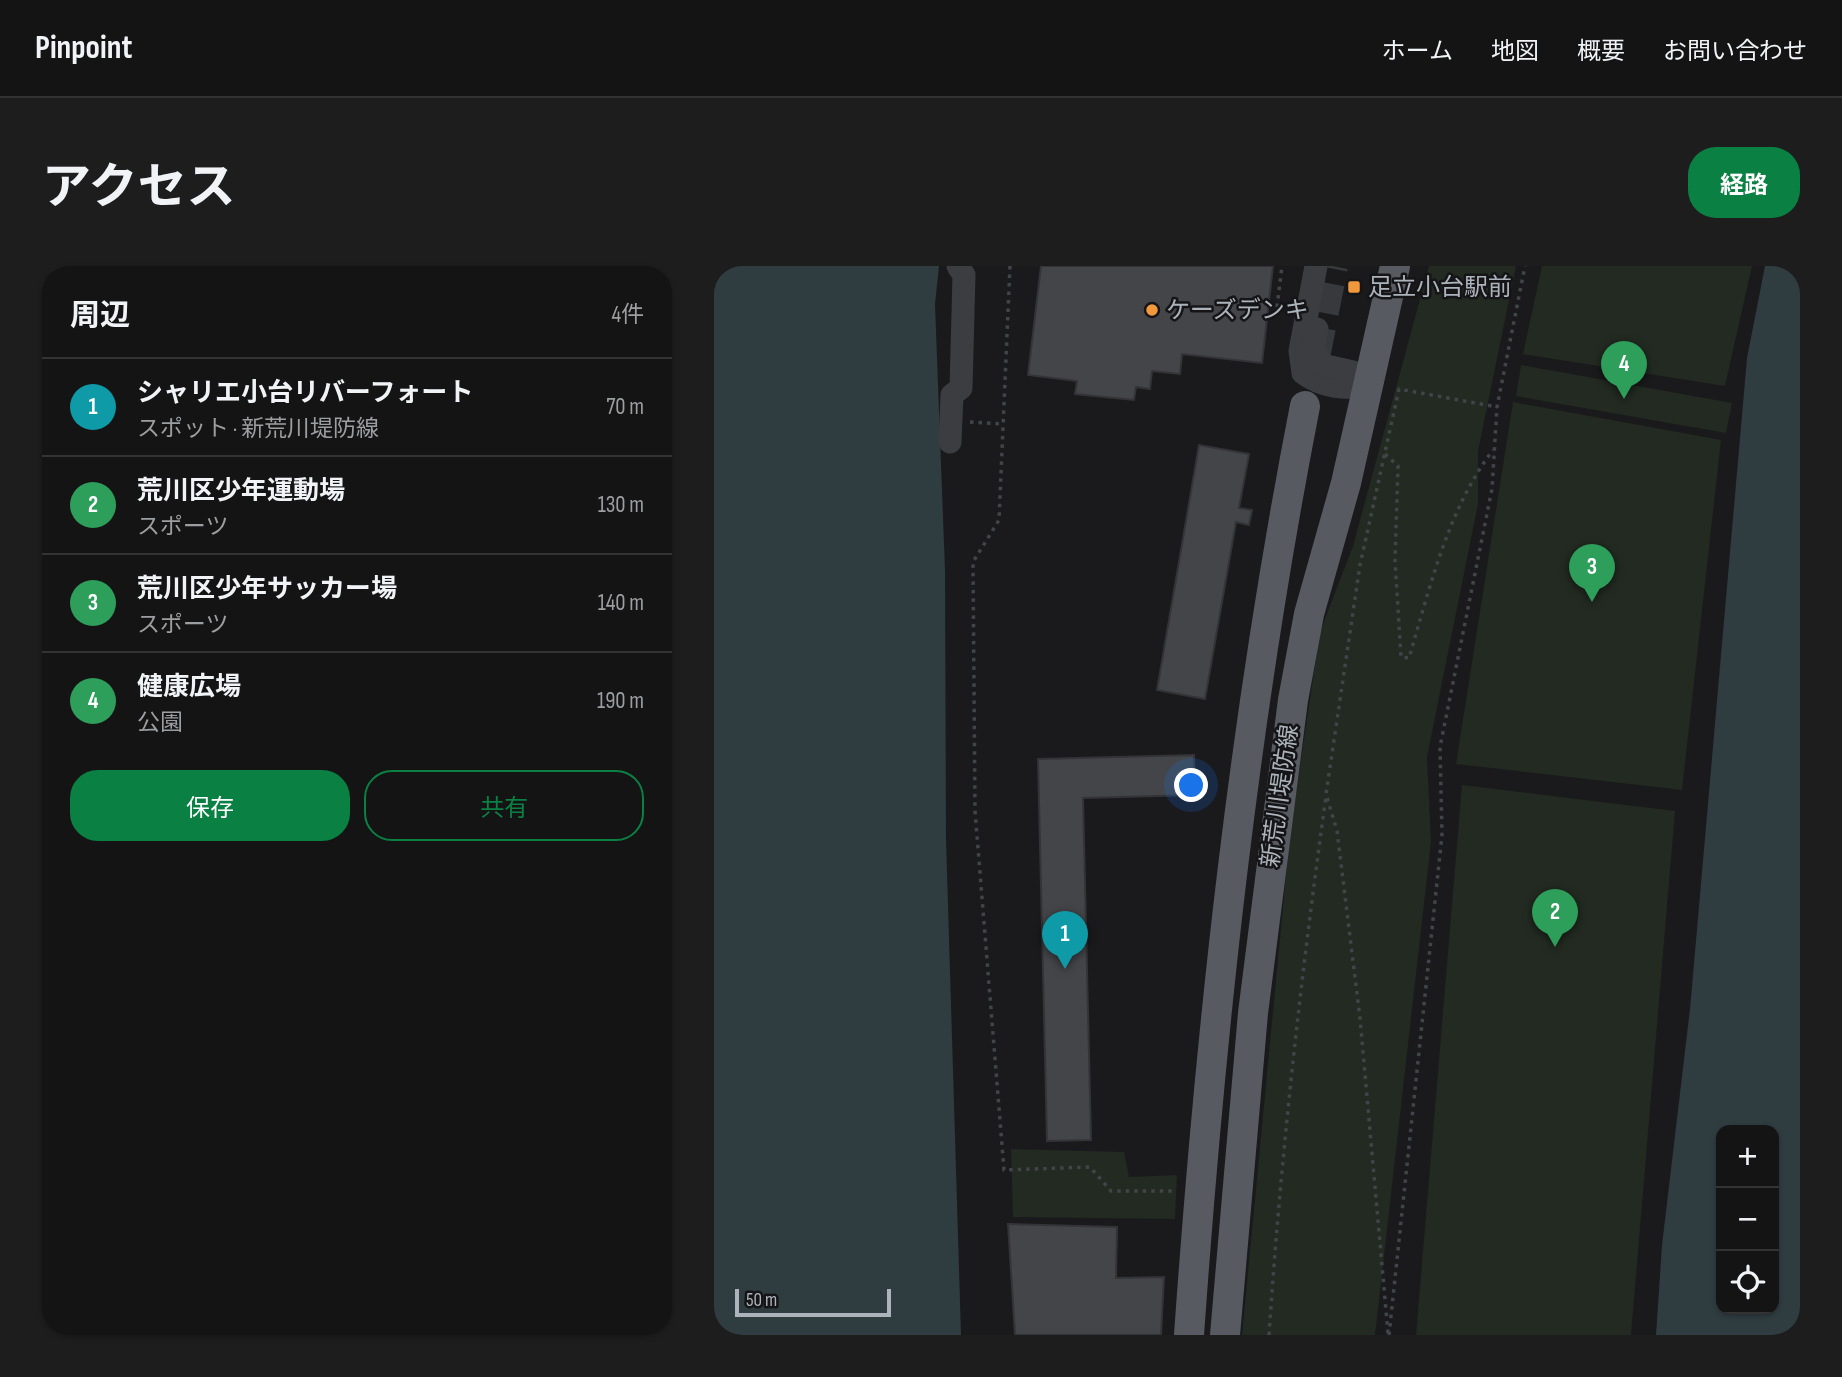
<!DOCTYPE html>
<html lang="ja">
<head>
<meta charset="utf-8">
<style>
	:root { --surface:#141415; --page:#1d1d1e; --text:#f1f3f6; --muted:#9d9ea0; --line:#333334; --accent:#0b8043 }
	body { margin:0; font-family:"Sofia Sans Condensed","Noto Sans JP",sans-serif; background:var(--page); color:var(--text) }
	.controls { position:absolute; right:21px; bottom:21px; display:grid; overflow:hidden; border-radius:14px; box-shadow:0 2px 5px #0004 }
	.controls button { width:63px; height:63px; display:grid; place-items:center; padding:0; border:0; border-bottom:2px solid var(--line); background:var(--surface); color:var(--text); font:35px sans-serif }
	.scale { position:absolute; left:21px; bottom:18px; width:156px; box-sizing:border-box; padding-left:7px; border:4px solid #acb3bb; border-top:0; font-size:19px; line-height:24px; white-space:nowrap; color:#acb3bb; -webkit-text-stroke:5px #151517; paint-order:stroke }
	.you { position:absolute; left:478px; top:520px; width:24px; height:24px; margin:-18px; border:5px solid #fff; border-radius:50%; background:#1a73e8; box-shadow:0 0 0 10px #1a73e833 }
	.badge { display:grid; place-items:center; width:46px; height:46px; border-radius:50%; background:var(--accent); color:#fff; font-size:23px; font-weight:700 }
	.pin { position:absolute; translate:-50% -58px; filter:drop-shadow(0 2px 4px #0008) }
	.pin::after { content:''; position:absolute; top:37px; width:24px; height:21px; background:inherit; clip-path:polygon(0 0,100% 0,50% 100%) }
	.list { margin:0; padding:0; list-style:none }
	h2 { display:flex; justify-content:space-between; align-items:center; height:91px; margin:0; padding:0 28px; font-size:30px }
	h2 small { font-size:23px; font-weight:400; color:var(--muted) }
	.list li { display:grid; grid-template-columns:46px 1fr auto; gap:21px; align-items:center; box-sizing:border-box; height:98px; padding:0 28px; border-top:2px solid var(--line) }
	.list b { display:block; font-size:26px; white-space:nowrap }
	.list p { margin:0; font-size:23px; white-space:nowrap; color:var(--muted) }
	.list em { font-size:23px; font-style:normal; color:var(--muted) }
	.actions { display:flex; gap:14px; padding:21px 28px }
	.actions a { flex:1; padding:16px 0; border:2px solid var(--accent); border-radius:28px; text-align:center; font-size:24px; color:var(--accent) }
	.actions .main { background:var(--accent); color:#fff }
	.icon { flex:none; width:38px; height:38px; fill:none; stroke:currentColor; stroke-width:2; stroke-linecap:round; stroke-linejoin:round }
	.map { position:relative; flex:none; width:1086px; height:1069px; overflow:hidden; border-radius:28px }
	header { display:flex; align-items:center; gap:42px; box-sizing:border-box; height:98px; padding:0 35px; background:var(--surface); border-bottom:2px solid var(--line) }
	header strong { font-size:33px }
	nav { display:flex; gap:38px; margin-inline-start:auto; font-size:24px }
	.intro { display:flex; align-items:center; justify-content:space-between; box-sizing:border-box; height:168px; padding:0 42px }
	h1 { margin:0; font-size:49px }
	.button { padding:18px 32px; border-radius:28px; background:var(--accent); color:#fff; font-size:24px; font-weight:700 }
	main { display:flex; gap:42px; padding:0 42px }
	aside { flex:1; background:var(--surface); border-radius:28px; box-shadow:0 2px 5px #0004 }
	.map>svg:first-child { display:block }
	.green { fill:#222a21 }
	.water { fill:#2f3c40; fill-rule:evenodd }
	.building { fill:#444549; stroke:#343438; stroke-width:2 }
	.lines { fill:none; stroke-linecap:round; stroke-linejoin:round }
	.major-tunnel { stroke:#37393c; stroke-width:30; stroke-dasharray:30 15; stroke-linecap:butt }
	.path { stroke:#414448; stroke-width:3.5; stroke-dasharray:3.5 5; stroke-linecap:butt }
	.minor { stroke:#3b3d41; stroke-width:23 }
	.major { stroke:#575a60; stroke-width:30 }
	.poi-dot { fill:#f1983d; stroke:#151517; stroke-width:2.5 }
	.labels { text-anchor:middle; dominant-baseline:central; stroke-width:5; stroke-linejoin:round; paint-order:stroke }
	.poi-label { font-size:24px; fill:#acb3bb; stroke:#151517; text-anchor:start }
	.street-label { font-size:24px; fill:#acb3bb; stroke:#151517 }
</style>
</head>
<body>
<header>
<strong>Pinpoint</strong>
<nav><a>ホーム</a><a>地図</a><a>概要</a><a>お問い合わせ</a></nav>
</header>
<div class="intro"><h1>アクセス</h1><a class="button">経路</a></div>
<main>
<aside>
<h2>周辺<small>4件</small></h2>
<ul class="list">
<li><span class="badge" style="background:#0f9aa8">1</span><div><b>シャリエ小台リバーフォート</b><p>スポット · 新荒川堤防線</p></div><em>70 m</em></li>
<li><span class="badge" style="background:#2e9e5b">2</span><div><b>荒川区少年運動場</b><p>スポーツ</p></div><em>130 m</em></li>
<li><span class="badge" style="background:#2e9e5b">3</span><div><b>荒川区少年サッカー場</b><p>スポーツ</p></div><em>140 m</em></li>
<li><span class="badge" style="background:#2e9e5b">4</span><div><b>健康広場</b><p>公園</p></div><em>190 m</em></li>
</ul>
<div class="actions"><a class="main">保存</a><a>共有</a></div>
</aside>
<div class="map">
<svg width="1086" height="1069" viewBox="0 0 1086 1069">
	<rect width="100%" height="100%" fill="#1a1a1c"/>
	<g class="green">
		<polygon points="715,0 802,0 764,185 764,238 713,491 717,576 661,1069 528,1069 576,568 606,366 639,280"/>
		<polygon points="828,0 1038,0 1011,120 809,88"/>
		<polygon points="807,99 1018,137 1012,167 802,130"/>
		<polygon points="799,136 1007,174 968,524 742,498"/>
		<polygon points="748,519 961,545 917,1069 702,1069"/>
		<polygon points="297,883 410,886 415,911 463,909 461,953 299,951"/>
	</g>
	<g class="water">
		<polygon points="0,0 225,0 221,38 231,304 232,573 247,1069 0,1069"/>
		<path d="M1051,0h35v1069h-144l6,-90 28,-236 57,-651zM1060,864v179h-53v-179z"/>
	</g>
	<g class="building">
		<polygon points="327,0 559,0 548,97 468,88 466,108 438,105 436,123 422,121 420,134 361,128 363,115 314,109"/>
		<polygon points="485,179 535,188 525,242 538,244 535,259 522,256 491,433 443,424"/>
		<polygon points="480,489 481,529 369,532 377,874 333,875 324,493"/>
		<polygon points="294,958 403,961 402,1012 450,1011 447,1069 301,1069"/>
	</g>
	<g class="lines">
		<polyline class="major-tunnel" points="601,91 619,0"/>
		<g class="path">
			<polyline points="296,0 285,254 259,296 261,545 290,904 376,901 397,925 462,925"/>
			<polyline points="563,41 568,0"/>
			<polyline points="256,156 290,158"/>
			<path d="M671,188l13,12 -3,95 6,96 8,1c21,-71 39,-149 84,-208"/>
			<polyline points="674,1067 646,752 623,565 612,528 646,299 685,123 783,141"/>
			<path d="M555,1069c12,-181 32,-359 57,-539"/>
			<polyline points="675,1069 728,569 726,481 778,223 783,141 811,0"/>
		</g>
		<g class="minor">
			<path d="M602,0l-16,85 3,22c18,14 43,17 65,12"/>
			<polyline points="603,63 599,82 608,99 639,106 654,119"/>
			<polyline points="236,176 238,129 247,122 250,9 244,0"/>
		</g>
		<g class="major">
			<path d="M475,1069c22,-312 56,-622 116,-929"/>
			<polyline points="511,1069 539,747 579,434 595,348 632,217 681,0"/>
		</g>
	</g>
	<g class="poi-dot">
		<rect x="633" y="14" width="14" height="14" rx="3.5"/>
		<circle cx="438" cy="44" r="7"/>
	</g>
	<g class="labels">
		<g class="poi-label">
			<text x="654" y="21">足立小台駅前</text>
			<text x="452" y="44">ケーズデンキ</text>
		</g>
		<g class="street-label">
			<text transform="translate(566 530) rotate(-82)">新荒川堤防線</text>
		</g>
	</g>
</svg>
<div class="controls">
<button>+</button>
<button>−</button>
<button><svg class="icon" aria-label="locate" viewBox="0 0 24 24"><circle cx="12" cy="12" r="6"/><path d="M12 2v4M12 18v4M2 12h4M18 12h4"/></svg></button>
</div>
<div class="scale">50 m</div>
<div class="you"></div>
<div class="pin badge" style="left:351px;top:703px;background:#0f9aa8">1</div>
<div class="pin badge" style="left:841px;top:681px;background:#2e9e5b">2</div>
<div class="pin badge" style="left:878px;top:336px;background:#2e9e5b">3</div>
<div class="pin badge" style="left:910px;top:133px;background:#2e9e5b">4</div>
</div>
</main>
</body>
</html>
